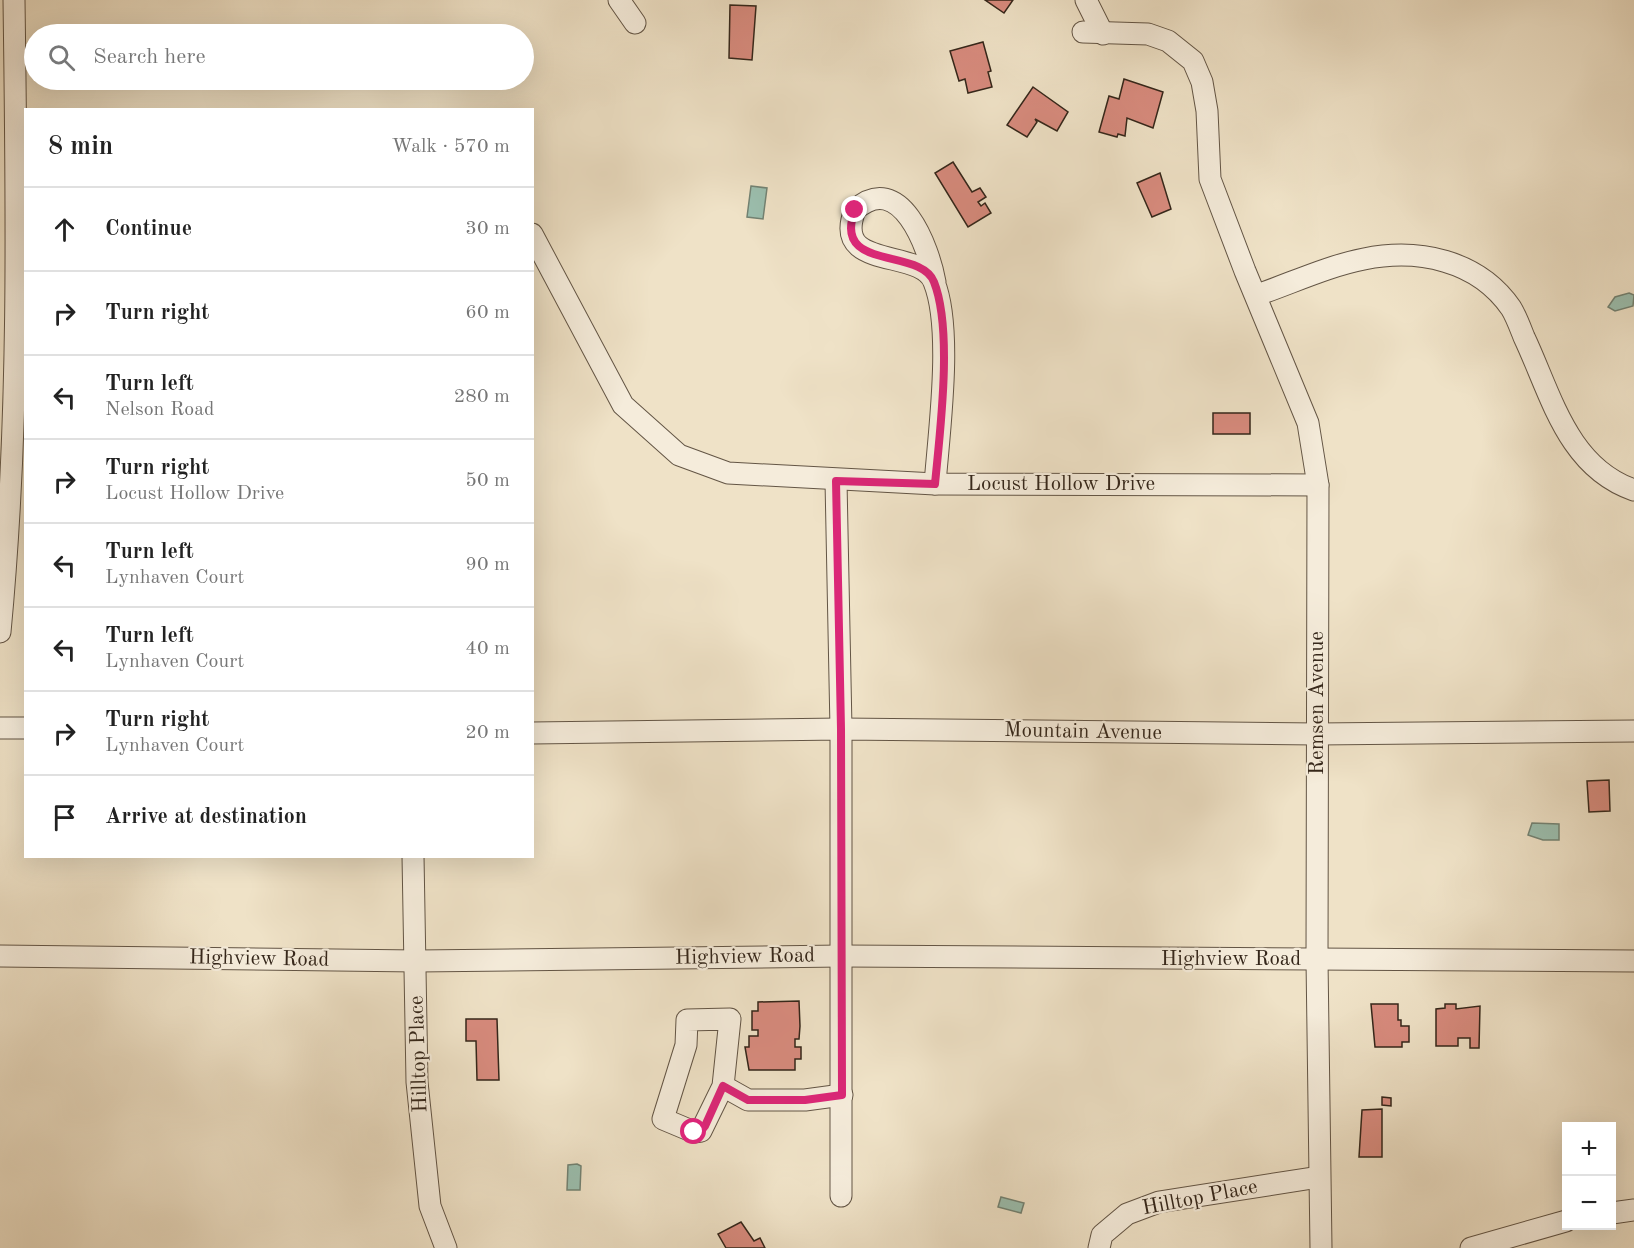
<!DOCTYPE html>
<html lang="en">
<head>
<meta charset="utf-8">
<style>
	:root { --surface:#fff; --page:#f6f6f6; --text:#222; --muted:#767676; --line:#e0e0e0 }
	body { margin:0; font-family:"Old Standard TT",serif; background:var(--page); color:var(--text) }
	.controls { position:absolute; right:18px; bottom:18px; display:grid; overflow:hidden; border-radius:0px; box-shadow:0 6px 24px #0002 }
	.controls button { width:54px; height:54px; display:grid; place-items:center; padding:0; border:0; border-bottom:2px solid var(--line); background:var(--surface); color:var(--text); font:30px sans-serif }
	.stop { position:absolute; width:18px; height:18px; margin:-14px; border:4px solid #db2777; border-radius:50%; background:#fff }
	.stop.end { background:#db2777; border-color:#fff; box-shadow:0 2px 6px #0008 }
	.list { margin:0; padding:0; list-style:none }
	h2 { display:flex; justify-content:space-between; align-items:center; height:78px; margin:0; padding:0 24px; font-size:26px }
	h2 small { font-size:20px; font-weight:400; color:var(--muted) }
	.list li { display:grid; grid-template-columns:39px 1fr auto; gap:18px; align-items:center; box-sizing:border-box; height:84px; padding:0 24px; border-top:2px solid var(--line) }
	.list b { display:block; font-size:22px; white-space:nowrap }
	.list p { margin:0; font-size:20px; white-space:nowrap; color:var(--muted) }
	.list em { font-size:20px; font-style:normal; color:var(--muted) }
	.icon { flex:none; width:33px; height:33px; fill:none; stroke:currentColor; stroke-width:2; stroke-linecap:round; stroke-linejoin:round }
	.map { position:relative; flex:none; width:1634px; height:1248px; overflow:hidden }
	.search { position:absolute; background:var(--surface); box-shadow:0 6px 24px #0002; left:24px; top:24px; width:510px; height:66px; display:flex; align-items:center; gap:15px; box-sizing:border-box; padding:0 21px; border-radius:33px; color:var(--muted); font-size:22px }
	.panel { position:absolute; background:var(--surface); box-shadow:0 6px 24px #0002; left:24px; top:108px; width:510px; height:750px; border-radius:0px }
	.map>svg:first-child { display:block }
	.water { fill:#9bbfaf; stroke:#728273; stroke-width:1.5 }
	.building { fill:#d88b7e; stroke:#34261a; stroke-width:1.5 }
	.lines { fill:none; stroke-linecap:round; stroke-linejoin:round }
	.minor-casing { stroke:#635545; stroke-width:23 }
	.minor { stroke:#f5ecdb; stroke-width:21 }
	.route { stroke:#db2777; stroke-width:8 }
	.labels { text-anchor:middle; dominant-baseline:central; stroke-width:4.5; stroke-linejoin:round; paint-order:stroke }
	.street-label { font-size:21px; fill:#34261a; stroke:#f5ecdb }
</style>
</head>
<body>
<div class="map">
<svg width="1634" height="1248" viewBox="0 0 1634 1248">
	<rect width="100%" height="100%" fill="#efe2c7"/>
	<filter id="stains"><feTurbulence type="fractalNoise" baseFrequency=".00333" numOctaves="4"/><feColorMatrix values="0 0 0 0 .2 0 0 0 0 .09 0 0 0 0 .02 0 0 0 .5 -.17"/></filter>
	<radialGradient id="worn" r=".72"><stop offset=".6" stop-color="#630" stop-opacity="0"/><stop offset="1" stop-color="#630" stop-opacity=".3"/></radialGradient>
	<g class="water">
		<polygon points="751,186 767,188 763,219 747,217"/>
		<polygon points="1629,293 1634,295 1633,306 1615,311 1608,307 1615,297"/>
		<polygon points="1532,823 1559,824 1559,840 1543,840 1528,835"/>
		<polygon points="577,1164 581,1166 580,1190 567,1190 568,1165"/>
		<polygon points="1001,1197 1024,1203 1021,1213 998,1207"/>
	</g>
	<g class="building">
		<polygon points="985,0 1013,0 1004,13"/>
		<polygon points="730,5 756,6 752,60 729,58"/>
		<polygon points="983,42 991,71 988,72 992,87 968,93 965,79 959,81 950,51"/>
		<polygon points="1124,79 1163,92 1153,128 1127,118 1125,136 1118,134 1117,137 1099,132 1109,96 1119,99"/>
		<polygon points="1033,87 1068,112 1057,131 1035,119 1037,122 1027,137 1007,125"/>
		<polygon points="953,162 972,192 980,188 986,197 978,202 981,206 985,203 991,213 968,227 935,173"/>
		<polygon points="1160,173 1171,209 1152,217 1137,183"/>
		<rect x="1213" y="413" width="37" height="21"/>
		<polygon points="1609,780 1610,811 1589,812 1587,781"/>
		<polygon points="799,1001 800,1026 799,1039 795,1039 795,1047 801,1047 801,1059 795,1059 795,1070 749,1070 745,1047 749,1047 749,1036 758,1036 758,1030 752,1030 752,1011 758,1011 758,1002"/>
		<polygon points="1371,1004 1398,1004 1398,1020 1401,1020 1401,1026 1409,1026 1409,1042 1402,1042 1402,1047 1375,1047"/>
		<polygon points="1445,1004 1456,1004 1456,1009 1480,1006 1479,1048 1470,1048 1470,1038 1458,1038 1458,1046 1436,1046 1436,1009 1445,1008"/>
		<polygon points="466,1019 497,1019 499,1080 477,1080 476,1041 466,1041"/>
		<polygon points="1382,1097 1391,1098 1391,1106 1382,1105"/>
		<polygon points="1382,1109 1382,1157 1359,1157 1362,1110"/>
		<polygon points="741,1222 754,1241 760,1238 765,1248 726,1248 718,1234"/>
	</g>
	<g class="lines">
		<g class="minor-casing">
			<g id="minor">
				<polyline points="619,0 635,23"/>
				<polyline points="1086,0 1103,34"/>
				<polyline points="1083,32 1148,34 1168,41 1193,61 1202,82 1207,111 1210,179 1245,271 1308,423 1318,485 1317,960 1321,1248"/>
				<polyline points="532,234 623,405 679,455 728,473 935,484 1318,485"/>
				<path d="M935,282c-6,-34 -35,-113 -80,-72 -24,62 66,37 79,72 19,47 5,149 1,202"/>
				<path d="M1257,295c35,-12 71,-29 107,-36 54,-11 114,1 147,49 5,8 9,19 13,29 27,57 43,130 110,153"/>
				<polyline points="836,481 841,729 841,1196"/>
				<path d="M0,632c20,-210 17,-421 14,-632"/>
				<polyline points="0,728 26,728"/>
				<polyline points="532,733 841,729 1317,734 1634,731"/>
				<polyline points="413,856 417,1082 430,1206 446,1248"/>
				<polyline points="0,956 417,961 842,956 1634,961"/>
				<polyline points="723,1086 701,1131 694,1132 663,1119 686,1045 687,1020 730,1019 723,1086 748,1100 805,1100 842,1095"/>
				<polyline points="1612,1213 1634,1210"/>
				<polyline points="1099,1248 1102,1235 1127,1214 1159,1202 1319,1177"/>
				<polyline points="1471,1248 1566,1221"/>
			</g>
		</g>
		<use href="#minor" class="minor"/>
	</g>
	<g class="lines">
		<path class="route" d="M694,1132l7,-1 4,-5 18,-40 25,14h57l37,-5 -1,-366 -5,-248 99,3c5,-53 18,-154 -1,-202 -13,-35 -103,-10 -79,-72"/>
	</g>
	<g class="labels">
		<g class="street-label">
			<text x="1061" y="484">Locust Hollow Drive</text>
			<text transform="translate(1317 703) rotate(-90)">Remsen Avenue</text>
			<text transform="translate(1083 732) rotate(1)">Mountain Avenue</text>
			<text transform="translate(745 957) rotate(-1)">Highview Road</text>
			<text transform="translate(259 959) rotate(1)">Highview Road</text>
			<text x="1231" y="959">Highview Road</text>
			<text transform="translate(419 1054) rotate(-92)">Hilltop Place</text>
			<text transform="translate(1200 1198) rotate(-11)">Hilltop Place</text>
		</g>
	</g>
	<rect width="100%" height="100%" filter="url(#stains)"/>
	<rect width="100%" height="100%" fill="url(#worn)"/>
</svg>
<div class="controls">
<button>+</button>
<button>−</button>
</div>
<div class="stop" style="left:694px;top:1132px"></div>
<div class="stop end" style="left:855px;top:210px"></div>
<div class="search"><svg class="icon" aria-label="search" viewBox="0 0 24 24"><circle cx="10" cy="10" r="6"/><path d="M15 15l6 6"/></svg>Search here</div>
<section class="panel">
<h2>8 min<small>Walk · 570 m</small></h2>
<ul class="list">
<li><svg class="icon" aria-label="ahead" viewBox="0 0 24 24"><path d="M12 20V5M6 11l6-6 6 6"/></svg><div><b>Continue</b></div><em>30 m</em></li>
<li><svg class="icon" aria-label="right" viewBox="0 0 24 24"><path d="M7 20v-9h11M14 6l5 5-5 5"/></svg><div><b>Turn right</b></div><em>60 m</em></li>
<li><svg class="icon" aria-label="left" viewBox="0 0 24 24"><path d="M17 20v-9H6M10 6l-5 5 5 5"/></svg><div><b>Turn left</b><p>Nelson Road</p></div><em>280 m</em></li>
<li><svg class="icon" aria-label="right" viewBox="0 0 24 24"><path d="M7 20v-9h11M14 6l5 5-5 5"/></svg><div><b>Turn right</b><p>Locust Hollow Drive</p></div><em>50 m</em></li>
<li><svg class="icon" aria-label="left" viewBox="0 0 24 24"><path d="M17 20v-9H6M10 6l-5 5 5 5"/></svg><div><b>Turn left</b><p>Lynhaven Court</p></div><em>90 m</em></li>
<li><svg class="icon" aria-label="left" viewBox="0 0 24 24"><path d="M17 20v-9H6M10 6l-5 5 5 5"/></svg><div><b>Turn left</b><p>Lynhaven Court</p></div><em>40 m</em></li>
<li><svg class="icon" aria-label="right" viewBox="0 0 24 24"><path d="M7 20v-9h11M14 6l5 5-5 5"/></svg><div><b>Turn right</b><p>Lynhaven Court</p></div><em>20 m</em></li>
<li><svg class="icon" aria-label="arrive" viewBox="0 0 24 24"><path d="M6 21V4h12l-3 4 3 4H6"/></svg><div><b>Arrive at destination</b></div></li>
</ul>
</section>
</div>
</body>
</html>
